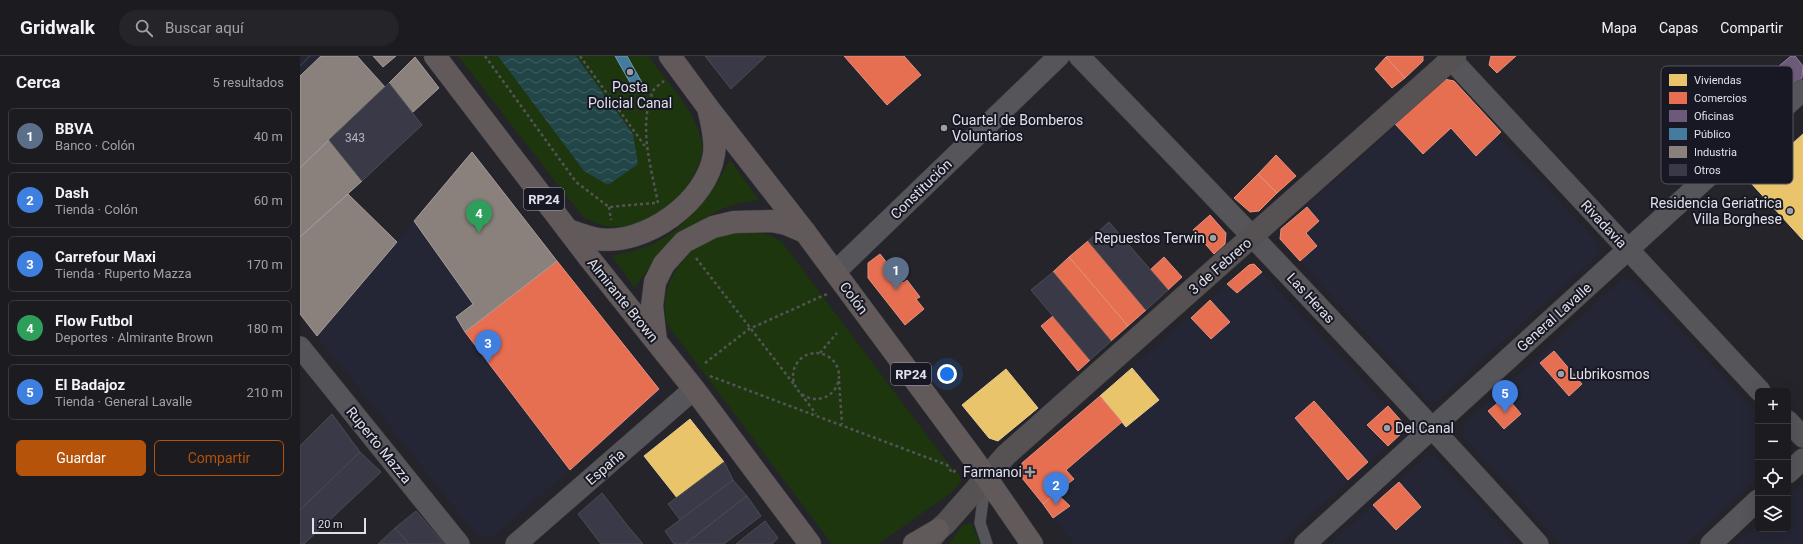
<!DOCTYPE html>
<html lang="es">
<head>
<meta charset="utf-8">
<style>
	:root { --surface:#1b1b20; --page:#242429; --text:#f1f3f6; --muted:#a0a1a5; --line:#39393e; --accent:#b45309 }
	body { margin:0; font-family:Roboto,sans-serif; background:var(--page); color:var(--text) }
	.controls { position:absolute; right:12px; bottom:12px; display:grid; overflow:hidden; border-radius:6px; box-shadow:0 4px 16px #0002 }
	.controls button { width:36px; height:36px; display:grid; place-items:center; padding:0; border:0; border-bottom:1px solid var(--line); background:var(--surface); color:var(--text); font:20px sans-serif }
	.scale { position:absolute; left:12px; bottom:10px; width:54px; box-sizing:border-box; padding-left:4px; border:2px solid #dfe0e8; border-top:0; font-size:11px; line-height:14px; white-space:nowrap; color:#dfe0e8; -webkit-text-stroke:3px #171823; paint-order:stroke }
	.you { position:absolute; left:647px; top:318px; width:14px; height:14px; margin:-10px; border:3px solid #fff; border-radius:50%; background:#1a73e8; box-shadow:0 0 0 6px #1a73e833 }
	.badge { display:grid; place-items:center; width:26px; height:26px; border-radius:50%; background:var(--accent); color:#fff; font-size:13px; font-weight:700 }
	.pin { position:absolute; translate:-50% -33px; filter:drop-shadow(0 1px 2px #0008) }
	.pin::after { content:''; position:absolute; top:21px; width:14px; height:12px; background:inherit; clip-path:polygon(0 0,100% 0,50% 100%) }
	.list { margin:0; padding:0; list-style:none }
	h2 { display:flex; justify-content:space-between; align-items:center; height:52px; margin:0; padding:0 16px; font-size:17px }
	h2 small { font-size:13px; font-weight:400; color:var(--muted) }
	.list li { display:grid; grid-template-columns:26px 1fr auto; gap:12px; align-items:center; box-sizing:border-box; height:56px; margin:0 8px 8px; padding:0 8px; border:1px solid var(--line); border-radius:6px }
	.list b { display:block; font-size:15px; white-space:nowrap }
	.list p { margin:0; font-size:13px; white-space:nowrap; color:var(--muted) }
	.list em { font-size:13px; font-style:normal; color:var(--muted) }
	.actions { display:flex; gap:8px; padding:12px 16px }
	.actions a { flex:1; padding:9px 0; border:1px solid var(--accent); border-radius:6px; text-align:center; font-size:14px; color:var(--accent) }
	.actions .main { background:var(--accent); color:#fff }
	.icon { flex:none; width:22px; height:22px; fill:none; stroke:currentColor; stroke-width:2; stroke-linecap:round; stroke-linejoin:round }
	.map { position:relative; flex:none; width:1503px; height:488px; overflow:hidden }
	header { display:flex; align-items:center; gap:24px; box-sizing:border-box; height:56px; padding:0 20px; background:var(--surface); border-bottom:1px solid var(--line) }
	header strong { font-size:19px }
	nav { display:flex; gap:22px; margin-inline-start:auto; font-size:14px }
	.search { width:280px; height:36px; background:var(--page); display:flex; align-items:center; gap:10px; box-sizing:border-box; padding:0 14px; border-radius:22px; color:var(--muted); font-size:15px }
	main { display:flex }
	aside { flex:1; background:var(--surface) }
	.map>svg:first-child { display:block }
	.built { fill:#252635 }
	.industrial { fill:url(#industrial-furrows) }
	.green { fill:#1e360d }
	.water { fill:url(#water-waves) }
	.homes { fill:#e9c46a; stroke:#e6cc90 }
	.shops { fill:#e76f51; stroke:#e5917e }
	.offices { fill:#6d597a; stroke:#8f829b }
	.public { fill:#457b9d; stroke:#7399b4 }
	.industry { fill:#8a817c; stroke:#a49e9c }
	.building { fill:#393948; stroke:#4c4d52 }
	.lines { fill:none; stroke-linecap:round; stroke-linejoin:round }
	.lane-casing { stroke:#404045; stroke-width:12 }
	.street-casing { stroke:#404045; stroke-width:22 }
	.secondary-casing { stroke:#404045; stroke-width:23 }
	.primary-casing { stroke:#404045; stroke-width:23 }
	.path { stroke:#535458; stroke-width:2.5; stroke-dasharray:3 3; stroke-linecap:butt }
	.lane { stroke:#55555a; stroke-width:11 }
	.street { stroke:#55555a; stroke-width:21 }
	.secondary { stroke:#565254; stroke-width:22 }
	.primary { stroke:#625a5a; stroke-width:22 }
	.poi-dot { fill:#9e9ea6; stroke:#171823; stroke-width:1.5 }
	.labels { text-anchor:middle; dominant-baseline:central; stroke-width:4; stroke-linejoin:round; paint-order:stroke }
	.number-label { font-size:12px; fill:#b6b6c0 }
	.shield { fill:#171823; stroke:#a3a4ad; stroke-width:1 }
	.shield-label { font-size:13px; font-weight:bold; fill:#dfe0e8 }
	.poi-label { font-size:14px; fill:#dfe0e8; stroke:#171823; text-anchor:start }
	.street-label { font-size:14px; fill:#dfe0e8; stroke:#171823 }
	.key { fill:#171823; stroke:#53545e; stroke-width:1 }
	.key-label { font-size:11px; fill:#dfe0e8 }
</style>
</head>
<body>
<header>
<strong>Gridwalk</strong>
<div class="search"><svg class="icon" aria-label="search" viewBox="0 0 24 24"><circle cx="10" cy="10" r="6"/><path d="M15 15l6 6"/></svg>Buscar aquí</div>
<nav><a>Mapa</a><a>Capas</a><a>Compartir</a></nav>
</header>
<main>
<aside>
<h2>Cerca<small>5 resultados</small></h2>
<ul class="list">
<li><span class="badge" style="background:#5c6f8a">1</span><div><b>BBVA</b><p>Banco · Colón</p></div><em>40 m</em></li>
<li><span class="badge" style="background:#3f7fe0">2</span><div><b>Dash</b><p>Tienda · Colón</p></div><em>60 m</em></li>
<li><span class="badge" style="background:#3f7fe0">3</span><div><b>Carrefour Maxi</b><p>Tienda · Ruperto Mazza</p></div><em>170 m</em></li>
<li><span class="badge" style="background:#2e9e5b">4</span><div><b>Flow Futbol</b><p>Deportes · Almirante Brown</p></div><em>180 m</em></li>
<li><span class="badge" style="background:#3f7fe0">5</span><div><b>El Badajoz</b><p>Tienda · General Lavalle</p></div><em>210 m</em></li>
</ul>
<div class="actions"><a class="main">Guardar</a><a>Compartir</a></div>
</aside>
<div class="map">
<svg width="1503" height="488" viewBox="0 0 1503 488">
	<defs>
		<pattern id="industrial-furrows" width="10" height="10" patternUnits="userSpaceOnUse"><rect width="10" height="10" fill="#252635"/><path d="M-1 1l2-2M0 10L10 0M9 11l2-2" fill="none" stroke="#444552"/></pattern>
		<pattern id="water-waves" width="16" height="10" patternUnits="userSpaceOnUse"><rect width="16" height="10" fill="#224648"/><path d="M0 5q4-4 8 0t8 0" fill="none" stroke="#426062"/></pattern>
	</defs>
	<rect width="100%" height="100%" fill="#24242a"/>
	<g class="built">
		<polygon points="1147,24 1299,188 1299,198 1137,345 1129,346 980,183 981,173"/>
		<polygon points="172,96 362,336 193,480 179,482 17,280"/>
		<polygon points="954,208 1107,372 979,488 774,488 722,422 722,407 949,209"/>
		<polygon points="1333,223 1458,358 1458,422 1386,488 1260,488 1162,379 1164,368 1321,224"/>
		<polygon points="1127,400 1136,400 1215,488 1030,488"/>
		<polygon points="1503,427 1503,488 1436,488 1458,468 1458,473 1488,473 1488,441"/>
	</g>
	<polygon class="industrial" points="0,0 20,0 0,19"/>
	<g class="green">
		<path d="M158,0h40l86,115 49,-37 -57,-78h72c20,27 47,53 54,87 2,8 -3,22 -7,29 -20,41 -69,71 -112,45z"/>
		<path d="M430,104l29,40c-13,2 -27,4 -39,10 -33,15 -66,47 -85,78l-23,-32c13,-3 27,-6 39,-11 37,-17 60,-51 79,-85z"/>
		<path d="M434,176c18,0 32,-1 48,10l167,223 10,9 2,7 -10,12 -73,51h-46l-165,-220c-8,-28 5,-54 25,-73 4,-4 9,-9 15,-11 8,-4 18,-6 27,-8z"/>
		<polygon points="671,467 680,488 649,488 662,470"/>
	</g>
	<polygon class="water" points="198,0 276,0 333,78 338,108 308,129 284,115"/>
	<g class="homes">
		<polygon points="1503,78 1503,184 1450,126"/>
		<polygon points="832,312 859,344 826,371 800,340"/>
		<polygon points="706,313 738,352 698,385 689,382 662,349"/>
		<polygon points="390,363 424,406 378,443 344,400"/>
	</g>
	<g class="shops">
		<polygon points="544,0 604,0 621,19 587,49"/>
		<polygon points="1088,0 1123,0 1123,5 1105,22 1086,1"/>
		<polygon points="1216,0 1197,17 1189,9 1191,0"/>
		<polygon points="1086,1 1105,22 1092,32 1075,13"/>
		<polygon points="1144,23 1154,25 1201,76 1176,100 1151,72 1123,98 1095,68"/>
		<polygon points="976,99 996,120 977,137 958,118"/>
		<polygon points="958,118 977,137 959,155 950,156 934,142"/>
		<polygon points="1007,151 1019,165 1006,177 1017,190 1000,205 980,183 981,173"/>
		<polygon points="910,159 926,177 925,188 914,198 893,174"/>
		<polygon points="788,185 846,254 828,270 769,201"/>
		<polygon points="580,198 603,227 607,224 620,241 616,243 624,253 605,269 568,222 568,207"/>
		<polygon points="769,201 828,270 811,285 753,216"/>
		<polygon points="864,201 882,221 868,234 850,214"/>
		<polygon points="257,205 359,333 270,414 165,276"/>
		<polygon points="954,208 962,216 937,237 927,228 949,209"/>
		<polygon points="910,244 930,266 911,283 891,262"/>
		<polygon points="753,260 790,304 778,315 741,270"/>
		<polygon points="1254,295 1282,328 1269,340 1240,307"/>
		<polygon points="800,340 822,366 766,414 774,423 743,448 722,422 722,407"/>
		<polygon points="1206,340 1221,358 1204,373 1188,355"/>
		<polygon points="1014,345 1068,406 1048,424 995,362"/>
		<polygon points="1088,350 1104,368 1104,375 1088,390 1067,369"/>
		<polygon points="1099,426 1121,451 1096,474 1073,449"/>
		<polygon points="756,437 770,450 753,462 743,448"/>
	</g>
	<polygon class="offices" points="1491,0 1495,0 1503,10 1502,22 1482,39 1467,20"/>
	<polygon class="public" points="315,0 327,0 345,32 336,37"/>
	<g class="industry">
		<polygon points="21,0 57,0 85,31 0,112 0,20"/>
		<polygon points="73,0 96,0 83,11"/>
		<polygon points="115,1 139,32 112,57 86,30"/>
		<polygon points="29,84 62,125 0,181 0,112"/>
		<polygon points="172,96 257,205 165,276 156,261 173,248 114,165"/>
		<polygon points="48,138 97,186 17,280 0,258 0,181"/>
	</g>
	<g class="building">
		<polygon points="405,0 466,0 431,33"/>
		<polygon points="89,27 122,69 62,125 29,84"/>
		<polygon points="809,166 868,234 846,254 788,185"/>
		<polygon points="753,216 811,285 790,304 731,234"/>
		<polygon points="32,358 60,396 0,454 0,390"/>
		<polygon points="60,396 81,416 4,488 0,488 0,454"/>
		<polygon points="424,406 433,424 381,465 368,448"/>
		<polygon points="433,424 447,440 385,488 374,488 365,475"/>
		<polygon points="302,437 327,469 343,488 301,488 278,458"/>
		<polygon points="447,440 461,460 424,488 385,488"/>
		<polygon points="116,455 144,488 109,488 95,472"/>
		<polygon points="465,465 478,482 472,488 436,488"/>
		<polygon points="95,472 109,488 78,488"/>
	</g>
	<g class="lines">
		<g class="lane-casing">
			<polyline id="lane" points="685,428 680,467 687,488"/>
		</g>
		<g class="street-casing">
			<g id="street">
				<path d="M779,0c155,160 309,322 459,488"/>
				<polyline points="1148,0 1460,335"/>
				<polyline points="535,216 759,0"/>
				<polyline points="0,291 159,488"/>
				<polyline points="1488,365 1503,381"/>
				<polyline points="1488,417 1503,403"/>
				<polyline points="216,488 394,333"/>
				<polyline points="1005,488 1503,34"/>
				<polyline points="1411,488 1458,444"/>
			</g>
		</g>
		<g class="secondary-casing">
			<polyline id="secondary" points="627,488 638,474 646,467 706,399 1155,0"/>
		</g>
		<g class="primary-casing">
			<g id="primary">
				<polyline points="135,0 290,203 394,333 510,488"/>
				<polyline points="370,0 409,53 505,176 672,401 732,488"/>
				<path d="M268,174c9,3 20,7 29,9 48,7 110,-37 117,-85 2,-14 -2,-29 -5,-42"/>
				<polyline points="356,285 352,250 355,226 364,208 384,186 413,171 434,166 472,165 486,168 505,176"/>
				<polyline points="614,488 638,474"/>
			</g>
		</g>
		<g class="path">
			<polyline points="185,0 276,126 309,151 355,147"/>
			<polyline points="280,0 347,93"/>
			<path d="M358,147c-7,-36 -20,-77 -5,-112 2,-4 8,-7 11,-10"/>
			<polyline points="309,151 311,164"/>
			<polyline points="396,202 496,331"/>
			<polyline points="520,297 537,277"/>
			<circle cx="516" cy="320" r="23"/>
			<polyline points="405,307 449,273 527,238"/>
			<polyline points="410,320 647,409 652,417 656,414"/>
			<polyline points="539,325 542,368"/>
			<polyline points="501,338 516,358"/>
		</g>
		<use href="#lane" class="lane"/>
		<use href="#street" class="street"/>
		<use href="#secondary" class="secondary"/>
		<use href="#primary" class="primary"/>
	</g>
	<g class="poi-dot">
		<circle cx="330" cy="16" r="4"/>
		<circle cx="644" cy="72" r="4"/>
		<circle cx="1490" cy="155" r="4"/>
		<circle cx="913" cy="182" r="4"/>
		<circle cx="1261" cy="318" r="4"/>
		<circle cx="1087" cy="372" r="4"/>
		<path d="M728 410h4v4h4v4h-4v4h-4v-4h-4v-4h4z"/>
	</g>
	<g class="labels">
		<g class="number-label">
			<text x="55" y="82">343</text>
		</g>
		<g class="shield">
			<rect x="224" y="132" width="40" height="22" rx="3"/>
			<rect x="591" y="307" width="40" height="22" rx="3"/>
		</g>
		<g class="shield-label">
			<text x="244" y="143">RP24</text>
			<text x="611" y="318">RP24</text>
		</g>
		<g class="poi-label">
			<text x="330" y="31" text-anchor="middle">Posta<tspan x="330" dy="16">Policial Canal</tspan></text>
			<text x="652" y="64">Cuartel de Bomberos<tspan x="652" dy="16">Voluntarios</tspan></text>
			<text x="1482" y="147" text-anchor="end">Residencia Geriatrica<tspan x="1482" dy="16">Villa Borghese</tspan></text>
			<text x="905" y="182" text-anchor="end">Repuestos Terwin</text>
			<text x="1269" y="318">Lubrikosmos</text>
			<text x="1095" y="372">Del Canal</text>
			<text x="722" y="416" text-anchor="end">Farmanoi</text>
		</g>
		<g class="street-label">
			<text transform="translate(621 133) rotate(-44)">Constitución</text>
			<text transform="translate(1304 168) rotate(47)">Rivadavia</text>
			<text transform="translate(920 210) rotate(-41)">3 de Febrero</text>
			<text transform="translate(554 242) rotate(53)">Colón</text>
			<text transform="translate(1011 242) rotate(47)">Las Heras</text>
			<text transform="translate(323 244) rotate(51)">Almirante Brown</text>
			<text transform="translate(1254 261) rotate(-42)">General Lavalle</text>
			<text transform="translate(79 389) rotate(51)">Ruperto Mazza</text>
			<text transform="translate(305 411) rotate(-41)">España</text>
		</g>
	</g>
	<rect x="1361" y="10" width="132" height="118" rx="6" class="key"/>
	<rect x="1369" y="18" width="18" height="12" fill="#e9c46a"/>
	<rect x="1369" y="36" width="18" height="12" fill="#e76f51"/>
	<rect x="1369" y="54" width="18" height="12" fill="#6d597a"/>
	<rect x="1369" y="72" width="18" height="12" fill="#457b9d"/>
	<rect x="1369" y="90" width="18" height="12" fill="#8a817c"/>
	<rect x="1369" y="108" width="18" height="12" fill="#393948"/>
	<g class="key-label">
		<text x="1394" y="28">Viviendas</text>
		<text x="1394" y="46">Comercios</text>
		<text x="1394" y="64">Oficinas</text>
		<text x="1394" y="82">Público</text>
		<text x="1394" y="100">Industria</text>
		<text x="1394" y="118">Otros</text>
	</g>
</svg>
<div class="controls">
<button>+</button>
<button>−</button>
<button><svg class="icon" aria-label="locate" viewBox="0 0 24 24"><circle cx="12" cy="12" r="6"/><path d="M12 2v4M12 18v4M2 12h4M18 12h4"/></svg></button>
<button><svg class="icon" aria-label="layers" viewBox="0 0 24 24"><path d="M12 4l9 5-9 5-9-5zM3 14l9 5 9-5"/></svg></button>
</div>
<div class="scale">20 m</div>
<div class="you"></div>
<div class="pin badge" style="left:596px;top:234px;background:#5c6f8a">1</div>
<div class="pin badge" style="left:756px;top:449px;background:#3f7fe0">2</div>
<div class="pin badge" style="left:188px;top:307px;background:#3f7fe0">3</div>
<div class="pin badge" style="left:179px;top:177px;background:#2e9e5b">4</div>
<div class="pin badge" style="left:1205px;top:357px;background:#3f7fe0">5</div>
</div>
</main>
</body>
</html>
